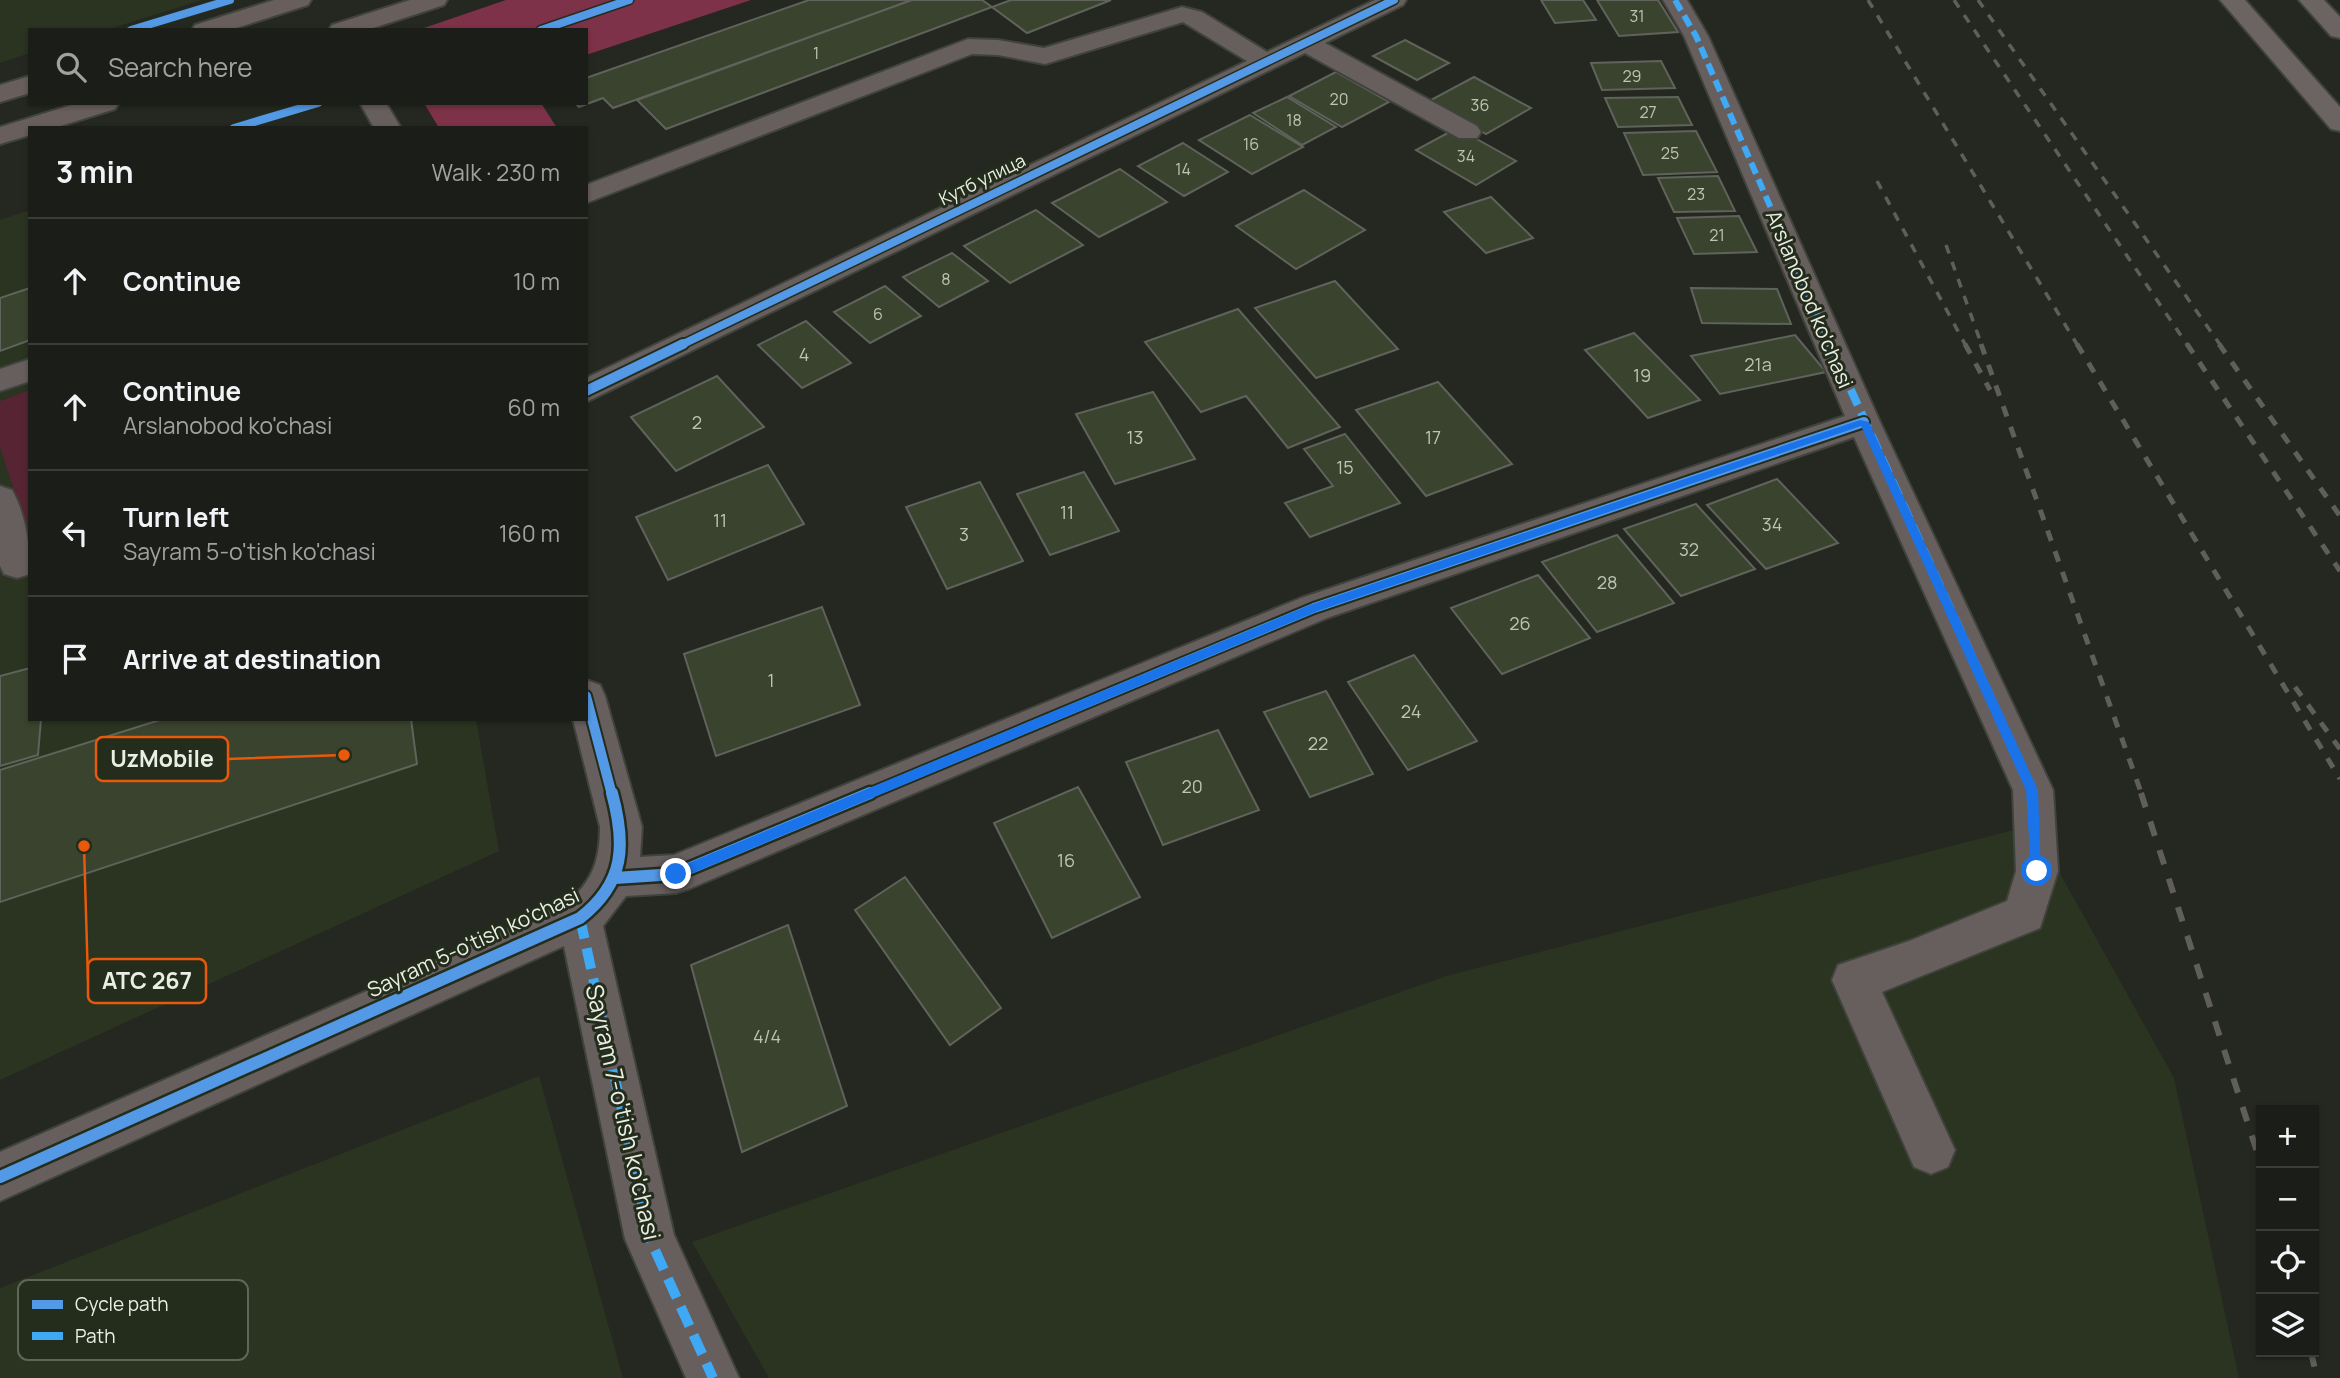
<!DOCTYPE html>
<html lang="en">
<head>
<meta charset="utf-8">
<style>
	:root { --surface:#1b1e18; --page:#282b25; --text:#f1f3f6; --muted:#a0a2a2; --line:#393c37 }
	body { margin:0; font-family:Manrope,sans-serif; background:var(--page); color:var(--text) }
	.controls { position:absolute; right:21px; bottom:21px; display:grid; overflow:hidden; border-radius:0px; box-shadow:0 2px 5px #0004 }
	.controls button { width:63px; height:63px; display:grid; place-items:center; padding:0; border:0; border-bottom:2px solid var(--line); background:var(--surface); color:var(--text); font:35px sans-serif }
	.stop { position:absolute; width:21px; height:21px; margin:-16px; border:5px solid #1a73e8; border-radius:50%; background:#fff }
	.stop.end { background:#1a73e8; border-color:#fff; box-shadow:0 2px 7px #0008 }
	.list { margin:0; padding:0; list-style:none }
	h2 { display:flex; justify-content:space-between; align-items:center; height:91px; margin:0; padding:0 28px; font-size:30px }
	h2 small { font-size:23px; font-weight:400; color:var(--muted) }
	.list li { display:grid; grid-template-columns:46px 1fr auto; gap:21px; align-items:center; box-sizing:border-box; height:126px; padding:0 28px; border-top:2px solid var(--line) }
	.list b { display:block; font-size:26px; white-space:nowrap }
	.list p { margin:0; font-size:23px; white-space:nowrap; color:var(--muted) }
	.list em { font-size:23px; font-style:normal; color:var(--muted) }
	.icon { flex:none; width:38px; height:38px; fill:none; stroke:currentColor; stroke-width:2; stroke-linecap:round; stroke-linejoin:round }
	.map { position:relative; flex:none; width:2340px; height:1378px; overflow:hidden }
	.search { position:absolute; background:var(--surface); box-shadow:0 2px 5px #0004; left:28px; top:28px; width:560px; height:77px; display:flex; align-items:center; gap:18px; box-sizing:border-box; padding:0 24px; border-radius:0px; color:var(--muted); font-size:26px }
	.panel { position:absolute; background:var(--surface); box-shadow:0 2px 5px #0004; left:28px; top:126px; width:560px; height:595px; border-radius:0px }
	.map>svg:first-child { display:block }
	.built { fill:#2a3420 }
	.green { fill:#562433 }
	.forest { fill:#7e324a }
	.building { fill:#3a432d; stroke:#5f635b; stroke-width:2 }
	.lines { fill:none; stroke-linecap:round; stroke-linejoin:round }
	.minor-casing { stroke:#40433c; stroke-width:4 }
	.major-casing { stroke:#40433c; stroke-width:4 }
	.highway-casing { stroke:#40433c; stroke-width:4 }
	.path { stroke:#676361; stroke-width:3.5; stroke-dasharray:1 3.5; stroke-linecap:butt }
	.minor { fill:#675e5e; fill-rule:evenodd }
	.major { fill:#685e5c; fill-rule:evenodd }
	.highway { fill:#6b6463; fill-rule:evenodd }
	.rail-far2 { stroke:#605e5b; stroke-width:3.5; stroke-dasharray:9 9; stroke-linecap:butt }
	.rail-far1 { stroke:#605e5b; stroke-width:5; stroke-dasharray:11 11; stroke-linecap:butt }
	.rail { stroke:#605e5b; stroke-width:6; stroke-dasharray:15 15; stroke-linecap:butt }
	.quiet-far2 { stroke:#3fa9f5; stroke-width:6; stroke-dasharray:12 6; stroke-linecap:butt }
	.quiet-far1 { stroke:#3fa9f5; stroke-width:8; stroke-dasharray:17 8; stroke-linecap:butt }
	.quiet { stroke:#3fa9f5; stroke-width:10; stroke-dasharray:21 10; stroke-linecap:butt }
	.cycleway-far2-casing { stroke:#242c1c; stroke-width:11 }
	.cycleway-far1-casing { stroke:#242c1c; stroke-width:14 }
	.cycleway-casing { stroke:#242c1c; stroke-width:17 }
	.cycleway-far2 { stroke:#5399e6; stroke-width:8 }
	.cycleway-far1 { stroke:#5399e6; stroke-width:10 }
	.cycleway { stroke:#5399e6; stroke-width:12 }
	.route { fill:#1a73e8 }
	.labels { text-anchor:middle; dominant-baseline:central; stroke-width:6; stroke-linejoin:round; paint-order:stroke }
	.far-number-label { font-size:16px; fill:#bdc4b6 }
	.far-street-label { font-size:18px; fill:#e9efe4; stroke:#242c1c }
	.number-label { font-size:18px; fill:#bdc4b6 }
	.street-label { font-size:21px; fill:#e9efe4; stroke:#242c1c }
	.near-street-label { font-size:24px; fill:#e9efe4; stroke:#242c1c }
	.key { fill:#242c1c; stroke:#5f6658; stroke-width:2 }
	.key-label { font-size:19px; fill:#e9efe4 }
	.leader { fill:none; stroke:#e8590c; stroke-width:2.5 }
	.callout-dot { fill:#e8590c; stroke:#242c1c; stroke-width:2.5 }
	.callout { fill:#242c1c; stroke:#e8590c; stroke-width:2.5 }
	.callout-label { font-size:23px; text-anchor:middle; font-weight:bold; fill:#e9efe4 }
</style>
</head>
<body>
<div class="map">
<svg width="2340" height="1378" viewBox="0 0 2340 1378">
	<rect width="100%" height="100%" fill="#242820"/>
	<g class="built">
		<polygon points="0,0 202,0 106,30 30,30 30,53 0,63"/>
		<polygon points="30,210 30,719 476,719 499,851 0,1080 0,220"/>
		<polygon points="2033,825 2174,1078 2239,1378 769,1378 692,1242 1446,976"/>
		<polygon points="539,1076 623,1378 0,1378 0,1288"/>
	</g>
	<polygon class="green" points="30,390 30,538 0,447 0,401"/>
	<g class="forest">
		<polygon points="506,0 751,0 586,55 586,30 418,30"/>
		<polygon points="424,103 541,103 557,128 439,128"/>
	</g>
	<g class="building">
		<polygon points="809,0 912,0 613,108 603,98 579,107 575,103 586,103 586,78"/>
		<polygon points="912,0 982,0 992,7 666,129 637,100"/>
		<polygon points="1011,0 1111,0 1027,33 992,7"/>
		<polygon points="1541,0 1583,0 1596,20 1555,23"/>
		<polygon points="1597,0 1658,0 1678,32 1619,36"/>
		<polygon points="1405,40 1449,63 1417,80 1373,56"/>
		<polygon points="1661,61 1675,88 1602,90 1591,63"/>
		<polygon points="1336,72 1389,102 1342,127 1289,96"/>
		<polygon points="1474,77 1531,108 1486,134 1429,101"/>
		<polygon points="1287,97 1336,127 1302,145 1253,113"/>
		<polygon points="1678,97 1692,125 1618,127 1605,98"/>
		<polygon points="1250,115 1303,147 1252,174 1199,140"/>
		<polygon points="1457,128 1516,161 1476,185 1416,150"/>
		<polygon points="1696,131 1717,172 1643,175 1624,133"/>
		<polygon points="1183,143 1228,172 1184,196 1138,166"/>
		<polygon points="1120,169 1167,202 1099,237 1052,203"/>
		<polygon points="1718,176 1735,211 1674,212 1658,178"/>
		<polygon points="1304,190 1365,230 1296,269 1236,226"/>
		<polygon points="1491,197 1533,238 1486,253 1444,212"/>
		<polygon points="1036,210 1083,245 1010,283 964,246"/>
		<polygon points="1739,216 1757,252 1694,254 1677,218"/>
		<polygon points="952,253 988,281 939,307 903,277"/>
		<polygon points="1335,281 1398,349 1316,378 1255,308"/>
		<polygon points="885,286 921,316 870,343 834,312"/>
		<polygon points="30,288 30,340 0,351 0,298"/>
		<polygon points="1691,288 1777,289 1791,324 1702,323"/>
		<polygon points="1238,309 1340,427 1288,448 1246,396 1201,412 1145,342"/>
		<polygon points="806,321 851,363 802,388 758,345"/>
		<polygon points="1634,333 1700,400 1648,418 1585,350"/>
		<polygon points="1795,335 1826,372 1720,394 1691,356"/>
		<polygon points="717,376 764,427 676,471 631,417"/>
		<polygon points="1438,382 1512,464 1426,496 1356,410"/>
		<polygon points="1153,392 1195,459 1115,484 1076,414"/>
		<polygon points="1345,434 1400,503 1310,537 1285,503 1333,486 1304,449"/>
		<polygon points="768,465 804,524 668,580 636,517"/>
		<polygon points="1084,472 1119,531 1050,555 1017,494"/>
		<polygon points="1777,479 1838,543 1766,569 1707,505"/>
		<polygon points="980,482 1023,561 947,589 906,507"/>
		<polygon points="1696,504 1755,569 1681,596 1624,529"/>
		<polygon points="1617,535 1674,603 1597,632 1542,562"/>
		<polygon points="1538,575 1590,638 1502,674 1451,608"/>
		<polygon points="822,607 860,705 716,756 684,654"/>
		<polygon points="1414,655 1477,741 1408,770 1348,682"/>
		<polygon points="30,668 30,719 41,719 38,755 0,766 0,676"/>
		<polygon points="1326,691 1373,774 1310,797 1264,712"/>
		<polygon points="163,719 411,719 417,764 0,902 0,770"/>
		<polygon points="1218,730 1259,810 1163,845 1126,762"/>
		<polygon points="1078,787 1140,897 1052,938 994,823"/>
		<polygon points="905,877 1001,1008 950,1045 855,910"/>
		<polygon points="788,925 847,1106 742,1152 691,965"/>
	</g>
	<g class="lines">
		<g class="minor-casing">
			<g id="minor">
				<polygon points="1375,0 1406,0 1403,5 1325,43 1477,126 1481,132 1477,138 1459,138 1305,53 586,402 586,378 1247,61 1183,22 1045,64 998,55 972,54 586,203 586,185 968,39 998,40 1044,48 1182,7 1202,12 1267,52"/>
				<path d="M1663,0h24l21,36 172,386 173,368 5,81 -18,57 -158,64 73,158 -7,17 -17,7 -17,-7 -82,-187 6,-15 71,-24 98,-40 9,-30 -3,-81 -159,-353 -527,181 -636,270 -15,5 -50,3 -23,30 71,309 65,143h-53l-61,-139 -61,-293 -564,255v-49l565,-248c27,-21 35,-43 35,-77l-27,-108h13v-39l14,5 5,11 37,131 -2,30 34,-2 627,-257 544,-182 -161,-380z"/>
				<polygon points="360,103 386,103 401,128 374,128"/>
				<polygon points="30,359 30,381 0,391 0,369"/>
				<path d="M0,486l12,4c14,25 18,55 18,84l-13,4 -13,-4 -4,-8z"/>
			</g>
		</g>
		<g class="major-casing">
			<g id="major">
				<polygon points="274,0 311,0 308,5 230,30 192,30 195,25"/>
				<polygon points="410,0 447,0 444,5 367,30 329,30 332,25"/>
				<polygon points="30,76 30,93 0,102 0,85"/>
				<polygon points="78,103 119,103 115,109 54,128 30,128 30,135 0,144 0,127"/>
			</g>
		</g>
		<g class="highway-casing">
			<g id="highway">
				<polygon points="2220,0 2245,0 2340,107 2340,131 2331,129"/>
				<polygon points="2299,0 2324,0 2340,17 2340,38 2331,36"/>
			</g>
		</g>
		<polyline class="path" points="131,30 165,19"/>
		<use href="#minor" class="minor"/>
		<use href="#major" class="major"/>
		<use href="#highway" class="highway"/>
		<g class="rail-far2">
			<polyline points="1868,0 2078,346"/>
			<polyline points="1954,0 2188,346"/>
			<polyline points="1978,0 2221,346"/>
			<polyline points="1877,181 1966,346"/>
			<polyline points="1946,245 1982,346"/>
		</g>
		<g class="rail-far1">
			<polyline points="1965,344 1990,390"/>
			<polyline points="1981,344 2142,795"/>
			<polyline points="2077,344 2340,779"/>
			<polyline points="2187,344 2340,571"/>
			<polyline points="2219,344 2340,516"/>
			<polyline points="2295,687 2340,749"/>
		</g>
		<g class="rail">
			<polyline points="2141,793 2261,1164"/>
			<polyline points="2311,1352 2317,1378"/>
		</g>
		<polyline class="quiet-far2" points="1675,0 1696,36 1831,346"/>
		<polyline class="quiet-far1" points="1830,344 2033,790"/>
		<polyline class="quiet" points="580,918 650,1239 713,1378"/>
		<g class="cycleway-far2-casing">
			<g id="cycleway-far2">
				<polyline points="131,30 230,0"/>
				<polyline points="541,30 629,0"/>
				<polyline points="234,128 318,103"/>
				<polyline points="679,346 1394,0"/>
			</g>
		</g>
		<g class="cycleway-far1-casing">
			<g id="cycleway-far1">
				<polyline points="586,391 683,344"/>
				<polyline points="586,696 612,795"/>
				<polyline points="866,795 1314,608 1864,422"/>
			</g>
		</g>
		<g class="cycleway-casing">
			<g id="cycleway">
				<polyline points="615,878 676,874 870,793"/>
				<path d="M0,1177l580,-259c45,-35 46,-73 32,-125"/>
			</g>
		</g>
		<use href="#cycleway-far2" class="cycleway-far2"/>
		<use href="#cycleway-far1" class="cycleway-far1"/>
		<use href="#cycleway" class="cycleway"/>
	</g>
	<polygon class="route" points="1860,420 1869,422 2038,790 2041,875 2033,875 2031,871 2026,790 1861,426 1318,611 681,878 672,878 670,874 672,870 1310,605"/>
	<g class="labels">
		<g class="far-number-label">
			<text x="1637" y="16">31</text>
			<text x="816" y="53">1</text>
			<text x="1632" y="76">29</text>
			<text x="1339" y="99">20</text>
			<text x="1480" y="105">36</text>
			<text x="1648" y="112">27</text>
			<text x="1294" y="120">18</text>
			<text x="1251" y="144">16</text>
			<text x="1670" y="153">25</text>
			<text x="1466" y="156">34</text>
			<text x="1183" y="169">14</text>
			<text x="1696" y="194">23</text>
			<text x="1717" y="235">21</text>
			<text x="946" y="279">8</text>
			<text x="878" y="314">6</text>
		</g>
		<g class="far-street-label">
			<text transform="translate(982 179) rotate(-26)">Кутб улица</text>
		</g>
		<g class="number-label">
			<text x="804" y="354">4</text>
			<text x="1758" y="364">21a</text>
			<text x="1642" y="375">19</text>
			<text x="697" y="422">2</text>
			<text x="1135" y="437">13</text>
			<text x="1433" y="437">17</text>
			<text x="1345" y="467">15</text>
			<text x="1067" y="512">11</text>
			<text x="720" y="520">11</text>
			<text x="1772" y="524">34</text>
			<text x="964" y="534">3</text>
			<text x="1689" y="549">32</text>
			<text x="1607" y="582">28</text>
			<text x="1520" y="623">26</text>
			<text x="771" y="680">1</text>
			<text x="1411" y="711">24</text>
			<text x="1318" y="743">22</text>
			<text x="1192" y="786">20</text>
			<text x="1066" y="860">16</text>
			<text x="767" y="1036">4/4</text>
		</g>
		<g class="street-label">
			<text transform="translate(1810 299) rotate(67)">Arslanobod ko'chasi</text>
			<text transform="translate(473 942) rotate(-25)">Sayram 5-o'tish ko'chasi</text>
		</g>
		<g class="near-street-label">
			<text transform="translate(624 1112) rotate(77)">Sayram 7-o'tish ko'chasi</text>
		</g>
	</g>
	<rect x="18" y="1280" width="230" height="80" rx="10" class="key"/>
	<rect x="32" y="1300" width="31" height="9" fill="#5399e6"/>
	<rect x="32" y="1332" width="31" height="8" fill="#3fa9f5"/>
	<g class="key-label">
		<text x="75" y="1311">Cycle path</text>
		<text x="75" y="1343">Path</text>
	</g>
	<path class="leader" d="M344 755L228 759M84 846L88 981"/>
	<g class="callout-dot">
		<circle cx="344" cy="755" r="7"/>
		<circle cx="84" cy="846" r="7"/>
	</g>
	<g class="callout">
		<rect x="96" y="737" width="132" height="44" rx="7"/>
		<rect x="88" y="959" width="118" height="44" rx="7"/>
	</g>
	<g class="callout-label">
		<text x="162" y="767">UzMobile</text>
		<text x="147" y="989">АТС 267</text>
	</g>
</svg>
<div class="controls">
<button>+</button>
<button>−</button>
<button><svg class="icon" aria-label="locate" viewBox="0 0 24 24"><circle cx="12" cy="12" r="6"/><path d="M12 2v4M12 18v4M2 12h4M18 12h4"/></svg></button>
<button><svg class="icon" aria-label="layers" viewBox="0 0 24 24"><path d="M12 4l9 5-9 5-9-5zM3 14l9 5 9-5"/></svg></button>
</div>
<div class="stop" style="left:2037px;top:871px"></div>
<div class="stop end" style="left:676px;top:874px"></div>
<div class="search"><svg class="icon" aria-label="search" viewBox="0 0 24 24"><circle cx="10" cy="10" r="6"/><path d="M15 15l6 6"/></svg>Search here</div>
<section class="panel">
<h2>3 min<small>Walk · 230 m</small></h2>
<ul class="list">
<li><svg class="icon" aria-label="ahead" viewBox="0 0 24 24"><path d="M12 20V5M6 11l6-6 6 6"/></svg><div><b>Continue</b></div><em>10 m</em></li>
<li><svg class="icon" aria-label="ahead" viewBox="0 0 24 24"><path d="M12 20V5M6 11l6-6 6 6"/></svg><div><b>Continue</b><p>Arslanobod ko'chasi</p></div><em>60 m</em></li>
<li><svg class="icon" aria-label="left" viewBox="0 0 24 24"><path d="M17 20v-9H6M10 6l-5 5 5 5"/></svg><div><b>Turn left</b><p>Sayram 5-o'tish ko'chasi</p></div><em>160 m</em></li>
<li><svg class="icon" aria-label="arrive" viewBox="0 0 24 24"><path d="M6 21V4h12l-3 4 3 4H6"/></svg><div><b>Arrive at destination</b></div></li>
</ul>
</section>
</div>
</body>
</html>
